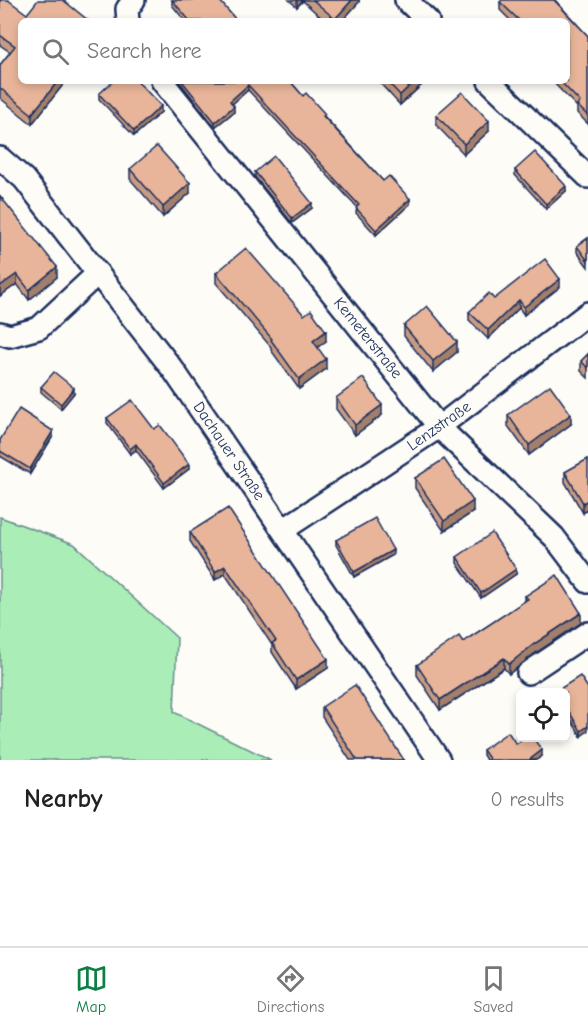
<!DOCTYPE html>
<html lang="en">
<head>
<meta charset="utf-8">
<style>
	:root { --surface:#fff; --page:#f6f6f6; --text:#222; --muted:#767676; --line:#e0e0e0; --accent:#0b8043 }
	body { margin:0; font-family:"Comic Neue",sans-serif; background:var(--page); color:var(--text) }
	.controls { position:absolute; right:18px; bottom:18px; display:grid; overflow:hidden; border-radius:9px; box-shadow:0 3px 9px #0003 }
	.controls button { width:54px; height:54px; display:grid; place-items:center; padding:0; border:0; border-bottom:2px solid var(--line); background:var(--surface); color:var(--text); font:30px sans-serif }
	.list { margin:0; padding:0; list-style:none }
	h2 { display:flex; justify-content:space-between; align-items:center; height:78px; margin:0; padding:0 24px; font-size:26px }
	h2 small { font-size:20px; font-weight:400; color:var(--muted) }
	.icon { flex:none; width:33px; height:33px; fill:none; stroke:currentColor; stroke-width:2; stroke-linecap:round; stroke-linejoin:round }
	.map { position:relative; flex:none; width:588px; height:760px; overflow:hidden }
	.search { position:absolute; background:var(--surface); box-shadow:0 3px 9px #0003; left:18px; right:18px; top:18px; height:66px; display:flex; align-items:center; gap:15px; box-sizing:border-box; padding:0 21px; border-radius:9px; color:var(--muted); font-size:22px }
	.sheet { height:186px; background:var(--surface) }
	nav { display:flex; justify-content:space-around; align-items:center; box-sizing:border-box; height:84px; border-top:2px solid var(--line); background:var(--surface); font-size:16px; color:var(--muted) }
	nav a { display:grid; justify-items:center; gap:3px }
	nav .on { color:var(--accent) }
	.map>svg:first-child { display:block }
	.green { fill:#abedb6; stroke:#638e8a; stroke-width:1.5 }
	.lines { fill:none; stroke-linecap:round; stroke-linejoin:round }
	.minor-casing { stroke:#1b2f5e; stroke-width:26 }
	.minor { stroke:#fdfcf7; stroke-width:21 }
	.wall { fill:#c89c84; stroke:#1b2f5e; stroke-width:1.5 }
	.shaded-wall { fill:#a27f6c; stroke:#1b2f5e; stroke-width:1.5 }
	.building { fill:#e8b59a; stroke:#1b2f5e; stroke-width:1.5 }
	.labels { text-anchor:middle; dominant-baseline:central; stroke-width:6; stroke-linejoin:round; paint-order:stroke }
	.street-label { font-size:16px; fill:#1b2f5e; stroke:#fdfcf7 }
</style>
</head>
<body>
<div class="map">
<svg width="588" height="760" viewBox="0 0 588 760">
	<rect width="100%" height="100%" fill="#fdfcf7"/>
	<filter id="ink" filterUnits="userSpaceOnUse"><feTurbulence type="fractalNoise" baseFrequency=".0167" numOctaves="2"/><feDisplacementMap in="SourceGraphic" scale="12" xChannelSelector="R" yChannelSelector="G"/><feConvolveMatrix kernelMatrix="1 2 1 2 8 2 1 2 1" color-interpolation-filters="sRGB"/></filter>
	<g filter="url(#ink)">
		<polygon class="green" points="0,517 74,544 177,638 174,712 271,760 0,760"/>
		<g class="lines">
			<g class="minor-casing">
				<g id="minor">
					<polyline points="406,0 428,21"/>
					<polyline points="128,21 127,9 134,0"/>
					<polyline points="162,81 439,427 554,537 588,582"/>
					<polyline points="489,81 588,177"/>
					<polyline points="0,158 24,179 174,371 439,760"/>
					<polyline points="0,333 10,336 39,328 98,273"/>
					<polyline points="283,530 439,427 588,313"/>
					<polyline points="528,673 588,633"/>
				</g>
			</g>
			<use href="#minor" class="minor"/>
		</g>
		<g class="wall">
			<polygon points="0,0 21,21 66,81 32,124 0,98 0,65 10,52 0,45"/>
			<polygon points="172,0 222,0 221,3 237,21 185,21 172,5"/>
			<polygon points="289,0 359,0 359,2 342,21 325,21 303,1 297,7"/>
			<polygon points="555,0 588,36 588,124 577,113 577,107 552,81 567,81 567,21 511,21 500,10 500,2"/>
			<polygon points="179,81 290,81 303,96 325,117 383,181 410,204 376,235 356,213 357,207 248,90 232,104 234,112 215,127"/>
			<polygon points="378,81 426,81 400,105"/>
			<polygon points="99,94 161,112 134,136 99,99"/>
			<polygon points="436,115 489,131 464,154 436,125"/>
			<polygon points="130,169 190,193 163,217 130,179"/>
			<polygon points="515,170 566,191 546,209 515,175"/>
			<polygon points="255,172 312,208 292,223 255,177"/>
			<polygon points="0,196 57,277 29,300 17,284 0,296"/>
			<polygon points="588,238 588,267 577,252 577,246"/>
			<polygon points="216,273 326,341 317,347 326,369 299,389 271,350 271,347 216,283"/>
			<polygon points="560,287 524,315 519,308 488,339 469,320 469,312 494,299"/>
			<polygon points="404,326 457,352 433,372 404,336"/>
			<polygon points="588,354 588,378 581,371 581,361"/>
			<polygon points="41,387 74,393 61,409 41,392"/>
			<polygon points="336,398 382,415 355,435 336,409"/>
			<polygon points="508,415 571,424 529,455 508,426"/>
			<polygon points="107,418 189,469 164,488 136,450 130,454 107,423"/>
			<polygon points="53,436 30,474 0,456 0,440"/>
			<polygon points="588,459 583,513 565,482 565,472"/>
			<polygon points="415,478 473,512 444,531 415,488"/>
			<polygon points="190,532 328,668 296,689 272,652 272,645 225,574 215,580 190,541"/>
			<polygon points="336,540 393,555 354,577 336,545"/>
			<polygon points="457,557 516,574 481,598 457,563"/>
			<polygon points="525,596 581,623 534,654 509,674 504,668 440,710 417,675 417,665 463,642 525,601"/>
			<polygon points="588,688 581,736 566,712 566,693"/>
			<polygon points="322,707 404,760 350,760 322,717"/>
			<polygon points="516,744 542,756 536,760 486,760 483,755 483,750"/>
		</g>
		<g class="shaded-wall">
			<polygon points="297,0 303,0 297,7"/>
			<polygon points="352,0 359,0 359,2 342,21 335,21 335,19"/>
			<polygon points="58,81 66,81 32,124 32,114"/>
			<polygon points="415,81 426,81 400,105 400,95"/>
			<polygon points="248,85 248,90 230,106 230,101"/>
			<polygon points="161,106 161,112 134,136 134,131"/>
			<polygon points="234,106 234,112 215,127 215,122"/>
			<polygon points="489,121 489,131 464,154 464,144"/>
			<polygon points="190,183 190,193 163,217 163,207"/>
			<polygon points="566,186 566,191 546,209 546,204"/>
			<polygon points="410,199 410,204 376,235 376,230"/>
			<polygon points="312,203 312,208 292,223 292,218"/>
			<polygon points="57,267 57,277 29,300 29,290"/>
			<polygon points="17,274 17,284 0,296 0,286"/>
			<polygon points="560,279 560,287 524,315 524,307"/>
			<polygon points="519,300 519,308 488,339 488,330"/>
			<polygon points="326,331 326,341 313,351 313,341"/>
			<polygon points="457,342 457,352 433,372 433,361"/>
			<polygon points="326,359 326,369 299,389 299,379"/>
			<polygon points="74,388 74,393 61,409 61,404"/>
			<polygon points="382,405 382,415 355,435 355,425"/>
			<polygon points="571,414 571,424 529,455 529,445"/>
			<polygon points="53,431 53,436 30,474 30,469"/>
			<polygon points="136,444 136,450 130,454 130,449"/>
			<polygon points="189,464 189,469 164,488 164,483"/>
			<polygon points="588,500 588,510 583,513 583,503"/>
			<polygon points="473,501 473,512 444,531 444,521"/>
			<polygon points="393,550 393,555 354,577 354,572"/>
			<polygon points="225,566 225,574 215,580 215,572"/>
			<polygon points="516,569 516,574 481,598 481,593"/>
			<polygon points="581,613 581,623 534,654 509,674 509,664 534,644"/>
			<polygon points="504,658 504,668 440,710 440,700"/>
			<polygon points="328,659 328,668 296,689 296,680"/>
			<polygon points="588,726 588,731 581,736 581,731"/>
			<polygon points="542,750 542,756 536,760 529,760"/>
		</g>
		<g class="building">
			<polygon points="0,0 8,0 27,14 38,0 63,0 89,21 21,21 21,81 58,81 32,114 0,88 0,65 15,46 0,35"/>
			<polygon points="172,0 219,0 237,21 190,21"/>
			<polygon points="313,0 352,0 335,19"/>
			<polygon points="502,0 554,0 588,36 588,116 577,105 580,102 560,81 567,81 567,21 520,21 500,2"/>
			<polygon points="113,81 137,81 161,106 134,131 99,94"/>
			<polygon points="182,81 290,81 303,96 306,93 325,114 323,116 383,181 389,176 410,199 376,230 356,208 359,205 248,85 230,101 234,106 215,122"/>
			<polygon points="387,81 415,81 400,95"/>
			<polygon points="462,92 489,121 464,144 436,115"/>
			<polygon points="157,146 190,183 163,207 130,169"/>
			<polygon points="535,152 566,186 546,204 515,170"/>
			<polygon points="274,156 312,203 292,218 255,172"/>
			<polygon points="0,196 57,267 29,290 17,274 0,286 0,256 1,255 0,254"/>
			<polygon points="588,238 588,261 577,246"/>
			<polygon points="246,248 304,315 311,310 326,331 313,341 326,359 299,379 271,340 272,339 216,273"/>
			<polygon points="545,259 560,279 524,307 519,300 488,330 469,312 489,293 494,299"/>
			<polygon points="427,306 457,342 433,361 404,326"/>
			<polygon points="588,354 588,368 581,361"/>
			<polygon points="54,372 74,388 61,404 41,387"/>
			<polygon points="363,378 382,405 355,425 336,398"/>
			<polygon points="550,385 571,414 529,445 508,415"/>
			<polygon points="132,400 154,429 160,425 189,464 164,483 136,444 130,449 107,418"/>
			<polygon points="19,409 53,431 30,469 0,451 0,440"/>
			<polygon points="444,459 473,501 444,521 415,478"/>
			<polygon points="588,459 588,500 583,503 565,472"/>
			<polygon points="228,508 328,659 296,680 272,643 276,641 225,566 215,572 190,532"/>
			<polygon points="375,518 393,550 354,572 336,540"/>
			<polygon points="492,533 516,569 481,593 457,557"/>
			<polygon points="557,575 581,613 534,644 509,664 504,658 440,700 417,665 459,636 463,642 528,599 525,596"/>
			<polygon points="580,676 588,688 588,726 581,731 566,707 566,693 555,692"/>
			<polygon points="355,685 404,760 357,760 322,707"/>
			<polygon points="508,732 516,744 526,738 533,738 542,750 529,760 490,760 483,750"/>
		</g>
	</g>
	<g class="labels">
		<g class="street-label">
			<text transform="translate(368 338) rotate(51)">Kemeterstraße</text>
			<text transform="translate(439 426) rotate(-35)">Lenzstraße</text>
			<text transform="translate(229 451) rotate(56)">Dachauer Straße</text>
		</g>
	</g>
</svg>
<div class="controls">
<button><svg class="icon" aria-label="locate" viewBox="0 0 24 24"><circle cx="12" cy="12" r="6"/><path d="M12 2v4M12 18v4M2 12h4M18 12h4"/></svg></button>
</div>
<div class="search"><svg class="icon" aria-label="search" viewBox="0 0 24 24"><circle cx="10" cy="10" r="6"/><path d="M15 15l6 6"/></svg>Search here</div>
</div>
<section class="sheet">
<h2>Nearby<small>0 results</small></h2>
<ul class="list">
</ul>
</section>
<nav>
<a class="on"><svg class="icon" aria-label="map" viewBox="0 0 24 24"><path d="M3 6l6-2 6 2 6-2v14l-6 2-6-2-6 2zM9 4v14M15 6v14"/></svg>Map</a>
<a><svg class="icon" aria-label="directions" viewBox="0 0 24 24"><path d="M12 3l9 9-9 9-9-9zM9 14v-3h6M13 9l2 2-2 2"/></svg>Directions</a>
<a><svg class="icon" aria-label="saved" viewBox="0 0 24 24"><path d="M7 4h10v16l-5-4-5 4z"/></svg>Saved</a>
</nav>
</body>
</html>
